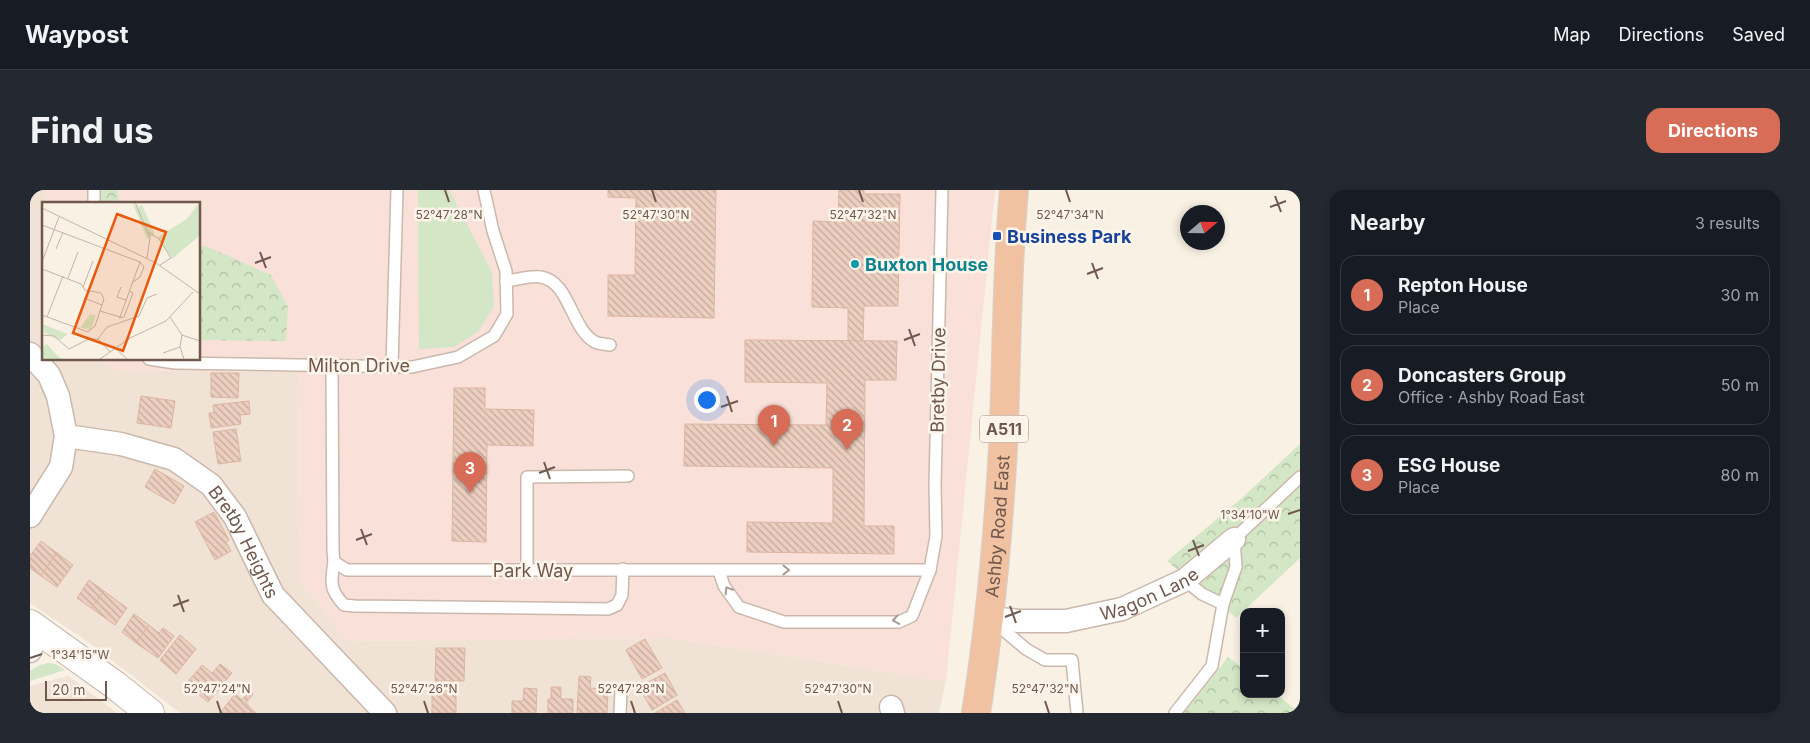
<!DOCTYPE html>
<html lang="en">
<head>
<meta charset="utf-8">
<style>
	:root { --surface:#171b24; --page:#242831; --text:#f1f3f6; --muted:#9ea1a6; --line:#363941; --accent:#d76d56 }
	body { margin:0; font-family:Inter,sans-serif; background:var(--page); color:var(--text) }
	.controls { position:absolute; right:15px; bottom:15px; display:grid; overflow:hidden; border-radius:10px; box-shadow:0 2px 8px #0003 }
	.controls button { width:45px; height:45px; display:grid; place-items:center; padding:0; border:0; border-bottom:1px solid var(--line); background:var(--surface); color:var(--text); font:25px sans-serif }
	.compass { position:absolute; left:1150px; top:15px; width:45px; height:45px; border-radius:50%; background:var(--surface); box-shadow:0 2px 8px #0003; rotate:70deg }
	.scale { position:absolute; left:15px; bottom:12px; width:62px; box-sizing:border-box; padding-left:5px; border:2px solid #70584d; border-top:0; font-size:14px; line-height:18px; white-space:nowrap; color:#70584d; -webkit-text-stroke:4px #fdf5ea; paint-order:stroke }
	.you { position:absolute; left:676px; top:209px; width:18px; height:18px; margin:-12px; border:4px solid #fff; border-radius:50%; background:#1a73e8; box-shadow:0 0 0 8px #1a73e833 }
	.badge { display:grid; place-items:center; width:32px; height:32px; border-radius:50%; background:var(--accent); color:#fff; font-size:16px; font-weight:700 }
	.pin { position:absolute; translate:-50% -41px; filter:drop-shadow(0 1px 2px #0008) }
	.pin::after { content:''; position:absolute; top:26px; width:18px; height:15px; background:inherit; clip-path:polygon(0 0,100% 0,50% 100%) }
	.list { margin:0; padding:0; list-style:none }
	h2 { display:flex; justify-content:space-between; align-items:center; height:65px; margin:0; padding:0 20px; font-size:21px }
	h2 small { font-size:16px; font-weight:400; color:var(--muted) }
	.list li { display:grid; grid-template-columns:32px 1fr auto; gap:15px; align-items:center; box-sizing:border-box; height:80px; margin:0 10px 10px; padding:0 10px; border:1px solid var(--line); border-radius:15px }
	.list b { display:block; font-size:19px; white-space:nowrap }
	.list p { margin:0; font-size:16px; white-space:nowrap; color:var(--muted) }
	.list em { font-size:16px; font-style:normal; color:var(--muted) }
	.map { position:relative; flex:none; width:1270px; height:523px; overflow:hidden; border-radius:15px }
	header { display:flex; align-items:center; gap:30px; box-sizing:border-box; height:70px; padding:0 25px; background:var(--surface); border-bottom:1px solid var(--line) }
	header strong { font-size:24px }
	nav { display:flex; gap:28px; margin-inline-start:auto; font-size:18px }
	.intro { display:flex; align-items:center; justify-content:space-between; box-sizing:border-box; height:120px; padding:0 30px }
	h1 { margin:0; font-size:35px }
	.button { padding:12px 22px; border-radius:15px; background:var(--accent); color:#fff; font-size:18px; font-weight:700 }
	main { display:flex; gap:30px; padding:0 30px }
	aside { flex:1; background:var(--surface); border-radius:15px; box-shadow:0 2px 8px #0003 }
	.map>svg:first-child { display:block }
	.residential { fill:#f0e2d4 }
	.commercial { fill:#f9e1d9 }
	.grass { fill:#d3e6c5 }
	.forest { fill:url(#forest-crowns) }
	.building { fill:url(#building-back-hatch); stroke:#ddb5a1 }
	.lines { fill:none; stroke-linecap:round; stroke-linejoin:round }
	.service-casing { stroke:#cab8ac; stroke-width:14 }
	.minor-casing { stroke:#cab8ac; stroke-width:25 }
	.tertiary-casing { stroke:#cab8ac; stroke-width:30 }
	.trunk-casing { stroke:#d7d0cd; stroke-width:30 }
	.service { stroke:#fff; stroke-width:11 }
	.minor { stroke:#fff; stroke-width:22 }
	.tertiary { stroke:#fff; stroke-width:28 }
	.trunk { stroke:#f0c2a2; stroke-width:28 }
	.oneway { stroke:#a99b94 }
	.ticks { fill:none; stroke:#70584d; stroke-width:2 }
	.transit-dot { fill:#1a4fb4; stroke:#fdf5ea; stroke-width:2 }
	.culture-dot { fill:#0f9aa8; stroke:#fdf5ea; stroke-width:2 }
	.labels { text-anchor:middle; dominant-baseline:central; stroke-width:5; stroke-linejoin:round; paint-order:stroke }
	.shield { fill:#fdf5ea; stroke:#9a877c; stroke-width:1 }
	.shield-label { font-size:16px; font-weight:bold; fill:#70584d }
	.transit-label { font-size:18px; font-weight:bold; fill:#164399; stroke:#fdf5ea; text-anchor:start }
	.culture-label { font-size:18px; font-weight:bold; fill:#0d838f; stroke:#fdf5ea; text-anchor:start }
	.street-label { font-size:18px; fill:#70584d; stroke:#fdf5ea }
	.inset-road { fill:none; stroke:#c3b4a8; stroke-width:1 }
	.view { fill:#e8590c; fill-opacity:0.15; stroke:#e8590c; stroke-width:2.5 }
	.inset-edge { fill:none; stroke:#70584d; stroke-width:2.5 }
	.ticks-label { font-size:12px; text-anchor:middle; fill:#70584d; stroke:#fdf5ea; stroke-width:5; stroke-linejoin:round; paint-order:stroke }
</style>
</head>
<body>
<header>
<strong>Waypost</strong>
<nav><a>Map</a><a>Directions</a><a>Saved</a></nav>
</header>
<div class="intro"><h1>Find us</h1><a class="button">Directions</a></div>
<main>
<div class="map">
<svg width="1270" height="523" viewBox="0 0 1270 523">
	<defs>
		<pattern id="forest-crowns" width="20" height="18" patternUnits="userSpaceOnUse" patternTransform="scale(1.25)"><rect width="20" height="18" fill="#d3e6c5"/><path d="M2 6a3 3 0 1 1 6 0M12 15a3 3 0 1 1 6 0" fill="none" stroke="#b0bda2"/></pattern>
		<pattern id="building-back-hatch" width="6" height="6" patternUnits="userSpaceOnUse" patternTransform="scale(1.25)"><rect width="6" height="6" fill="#eccfbf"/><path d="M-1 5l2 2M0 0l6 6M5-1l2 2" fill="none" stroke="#c4ab9d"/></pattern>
	</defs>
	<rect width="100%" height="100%" fill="#faf1e5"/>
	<g class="residential">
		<polygon points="0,0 16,0 16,14 14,14 14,169 72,169 83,180 268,182 269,389 317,451 641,448 916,491 909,523 150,523 61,454 0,413"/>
		<polygon points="38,486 87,523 0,523 0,496"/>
	</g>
	<polygon class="commercial" points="16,0 965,0 916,491 641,448 317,451 269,389 268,182 83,180 72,169 169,169 169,14 16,14"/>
	<g class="grass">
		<polygon points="388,0 419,0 462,82 464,116 449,141 424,157 389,159"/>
		<polygon points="18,473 26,474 35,480 0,491 0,481 10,475"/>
	</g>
	<g class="forest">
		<polygon points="70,0 88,0 88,14 69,14"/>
		<polygon points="169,56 176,56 241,85 258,117 256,151 169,150"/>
		<polygon points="1270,254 1270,368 1206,428 1137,371 1212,308"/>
		<polygon points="1198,467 1214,479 1214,504 1246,504 1270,523 1154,523"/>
	</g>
	<g class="building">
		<polygon points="578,0 686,0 684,128 578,126 578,85 605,85 606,8 578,7"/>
		<polygon points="809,0 834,0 834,4 870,4 868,116 834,116 833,151 818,150 818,118 782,117 783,31 808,32"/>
		<polygon points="715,150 867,151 866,190 835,190 834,336 864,336 864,364 717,362 717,332 803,333 803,278 654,276 655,234 796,235 797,193 715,192"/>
		<polygon points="181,183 209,183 208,208 181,207"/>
		<polygon points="424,198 455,198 455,219 504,220 503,256 457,255 456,352 422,351"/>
		<polygon points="111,206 145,211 141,238 107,233"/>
		<polygon points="219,211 220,224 210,225 211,234 181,238 179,223 184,223 183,215"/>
		<polygon points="206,239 211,271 188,274 183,242"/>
		<polygon points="125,279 154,296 144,314 115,297"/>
		<polygon points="184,322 199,350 196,352 201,361 185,370 165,332"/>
		<polygon points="11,351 27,363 11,386 0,378 0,366"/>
		<polygon points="27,363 43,375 27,397 11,386"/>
		<polygon points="59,390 74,401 61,418 47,408"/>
		<polygon points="74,401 97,418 85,435 61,418"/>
		<polygon points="104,424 119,435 106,453 92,442"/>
		<polygon points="119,435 129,443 133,438 144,446 128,468 106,453"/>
		<polygon points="150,445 166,459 146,484 130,470"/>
		<polygon points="615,449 632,478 612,489 596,460"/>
		<polygon points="406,458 435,458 434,491 405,491"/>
		<polygon points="190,474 202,483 178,512 156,494 172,475 182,483"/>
		<polygon points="635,483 647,505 622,520 609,497"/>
		<polygon points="549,486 561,487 560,498 578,499 577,523 547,523"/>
		<polygon points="402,493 426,494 426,523 402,523"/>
		<polygon points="521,497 531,497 531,509 543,509 543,523 518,523 518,509 521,509"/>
		<polygon points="494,498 507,499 506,523 482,523 482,511 493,511"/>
		<polygon points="220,501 223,504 216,513 226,523 190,523 205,504 212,510"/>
		<polygon points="647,510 655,523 625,523"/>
	</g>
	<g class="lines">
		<g class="service-casing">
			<g id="service">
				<polyline points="64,14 64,0"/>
				<path d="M476,91c11,-1 25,-6 35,-4 29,5 30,52 54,65 4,2 10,2 15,3"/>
				<polyline points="119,169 145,173 382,177 428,167 464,146 477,124 476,81 463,41 454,0"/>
				<polyline points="302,175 303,361 304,372 317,380 900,380"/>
				<polyline points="362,176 367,0"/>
				<path d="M304,372c-3,20 -5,27 10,43l11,1 253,3 9,-4 5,-10 1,-26"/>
				<polyline points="497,380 497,287 598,286"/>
				<polyline points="689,381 694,396 709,417 754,432 869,432 882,426 900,380 906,346 905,295 912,0"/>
				<polyline points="1155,390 1172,404 1193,414"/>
				<polyline points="963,431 996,459 1015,470 1042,470 1047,523"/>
				<polyline points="590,523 591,501"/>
				<polyline points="1145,523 1182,476 1193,414 1206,377 1204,349 1270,287"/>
			</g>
		</g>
		<g class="minor-casing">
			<g id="minor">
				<polyline points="0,164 19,185 28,206 36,246 31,277 0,326"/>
				<path id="s1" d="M36,246l55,8 53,15 37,26 24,32 38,78 112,118"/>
				<path id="s2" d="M960,428l29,3h47l56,-12 63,-29 49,-41"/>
				<polyline points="0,461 10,440"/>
				<polyline points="861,517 863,523"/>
			</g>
		</g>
		<g class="tertiary-casing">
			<polyline id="tertiary" points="0,434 85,495 120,523"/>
		</g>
		<g class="trunk-casing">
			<g id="trunk">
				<path id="s3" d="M946,523c14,-88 22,-176 27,-265 4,-86 3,-172 11,-258"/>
			</g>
		</g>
		<use href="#service" class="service"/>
		<use href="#minor" class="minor"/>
		<use href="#tertiary" class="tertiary"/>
		<use href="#trunk" class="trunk"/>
	</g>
	<defs><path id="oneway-chevron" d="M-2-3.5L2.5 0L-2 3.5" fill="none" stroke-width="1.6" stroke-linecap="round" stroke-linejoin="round" transform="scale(1.25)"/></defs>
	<g class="oneway">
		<use href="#oneway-chevron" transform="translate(756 380)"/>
		<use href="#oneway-chevron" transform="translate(698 400) rotate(-122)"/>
		<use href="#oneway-chevron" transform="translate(866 430) rotate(171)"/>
	</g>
	<path class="ticks" d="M415,0l4,12M622,0l4,12M829,0l4,12M1036,0l4,12M1245,6l6,16M1240,17l16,-6M230,62l6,16M225,73l16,-6M1062,73l6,16M1057,84l16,-6M879,139l6,17M874,150l16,-6M697,206l5,16M691,217l17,-6M514,272l6,17M509,283l16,-6M1258,324l12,-4M331,339l6,16M326,350l16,-6M1163,350l6,16M1158,361l16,-6M148,405l6,17M143,416l16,-6M980,416l6,17M975,427l16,-6M0,468l12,-4M187,511l4,12M394,511l4,12M601,511l4,12M808,511l4,12M1015,511l4,12"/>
	<rect class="transit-dot" x="962" y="41" width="10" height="10" rx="2.5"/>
	<circle class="culture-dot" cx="825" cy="74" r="5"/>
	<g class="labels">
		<rect class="shield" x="950" y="225.5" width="48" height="27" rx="4"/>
		<g class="shield-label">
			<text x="974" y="239">A511</text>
		</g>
		<g class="transit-label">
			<text x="977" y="46">Business Park</text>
		</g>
		<g class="culture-label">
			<text x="835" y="74">Buxton House</text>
		</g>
		<g class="street-label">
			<text x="329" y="175">Milton Drive</text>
			<text transform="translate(908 190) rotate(-89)">Bretby Drive</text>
			<text stroke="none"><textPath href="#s3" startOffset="188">Ashby Road East</textPath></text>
			<text stroke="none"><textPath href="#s1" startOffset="222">Bretby Heights</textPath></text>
			<text x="503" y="380">Park Way</text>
			<text stroke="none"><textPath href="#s2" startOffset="164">Wagon Lane</textPath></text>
		</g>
	</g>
	<g transform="translate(12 12)">
		<rect width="158" height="158" fill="#faf1e5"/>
		<path d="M0,122l26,10 -8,6 -15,-7z" fill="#d3e6c5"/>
		<path d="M90,0l5,6 5,-3 13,30 -8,4zM157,1v33l-27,23 -14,-22 29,-18zM48,112l6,1 -5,15 -18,-4 8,1z" fill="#d3e6c5"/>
		<path d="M5,142l7,8 7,7h-19v-11z" fill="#d3e6c5"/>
		<path class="inset-road" d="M93,0l15,36 -3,20M0,6l114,55 44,31M0,23l98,37M106,30l11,7 12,19 -11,7M14,47l7,-17M0,60l17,-45M0,67l39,15 4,6 16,3 3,6 -9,27 -7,6 -46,-17M26,76l10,-26M91,80l7,-5 4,-10 -4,-5M41,85l10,-26M79,85l-4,10 9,3M42,96l18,7M58,109l20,6 20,-55M5,115l16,-41M128,115l12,18 -2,12 4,12M77,116l5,-1 9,-24 -4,-2M0,133l12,1 15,13 20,-10h9l12,13M140,133l18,6M56,137l9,-12 32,-11 8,-18 10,-4M73,146l12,11M121,151l17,-6M58,157l30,-21 36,-17 27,-29"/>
		<path class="view" d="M75,12l49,18 -43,119 -50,-18z"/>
		<rect width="158" height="158" class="inset-edge"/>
	</g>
	<g class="ticks-label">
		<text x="419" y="29">52°47'28"N</text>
		<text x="626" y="29">52°47'30"N</text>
		<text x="1040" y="29">52°47'34"N</text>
		<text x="833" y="29">52°47'32"N</text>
		<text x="1220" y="329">1°34'10"W</text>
		<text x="50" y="469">1°34'15"W</text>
		<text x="187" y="503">52°47'24"N</text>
		<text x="394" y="503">52°47'26"N</text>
		<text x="601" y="503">52°47'28"N</text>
		<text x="808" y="503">52°47'30"N</text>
		<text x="1015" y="503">52°47'32"N</text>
	</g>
</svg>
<div class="controls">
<button>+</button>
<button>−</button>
</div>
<svg class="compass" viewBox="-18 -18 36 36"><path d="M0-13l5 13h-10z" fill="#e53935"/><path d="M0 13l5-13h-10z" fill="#9ea1a6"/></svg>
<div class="scale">20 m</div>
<div class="you"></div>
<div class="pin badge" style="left:744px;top:256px">1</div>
<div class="pin badge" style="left:817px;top:260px">2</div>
<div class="pin badge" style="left:440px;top:303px">3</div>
</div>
<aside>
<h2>Nearby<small>3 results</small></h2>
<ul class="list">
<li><span class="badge">1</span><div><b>Repton House</b><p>Place</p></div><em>30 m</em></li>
<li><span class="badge">2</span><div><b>Doncasters Group</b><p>Office · Ashby Road East</p></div><em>50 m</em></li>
<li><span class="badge">3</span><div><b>ESG House</b><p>Place</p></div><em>80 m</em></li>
</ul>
</aside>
</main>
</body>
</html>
